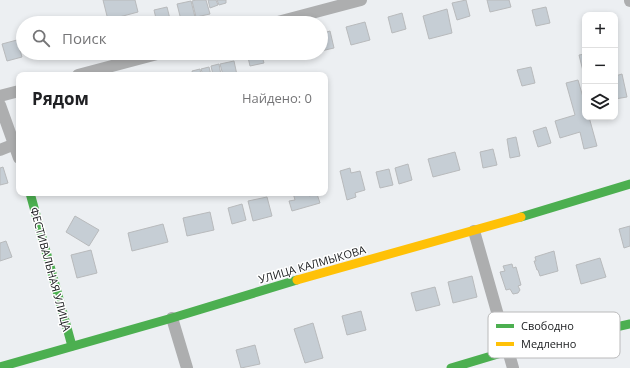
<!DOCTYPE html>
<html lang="ru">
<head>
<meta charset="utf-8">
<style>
	:root { --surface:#fff; --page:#f6f6f6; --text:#202124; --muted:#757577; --line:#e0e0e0 }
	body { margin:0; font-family:"Open Sans",sans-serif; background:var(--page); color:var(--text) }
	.controls { position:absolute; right:12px; top:12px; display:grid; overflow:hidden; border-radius:8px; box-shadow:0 2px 6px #0003 }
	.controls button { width:36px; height:36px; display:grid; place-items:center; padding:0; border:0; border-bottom:1px solid var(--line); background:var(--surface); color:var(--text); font:20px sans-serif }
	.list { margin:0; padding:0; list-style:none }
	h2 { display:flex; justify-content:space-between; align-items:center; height:52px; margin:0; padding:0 16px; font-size:17px }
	h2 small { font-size:13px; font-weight:400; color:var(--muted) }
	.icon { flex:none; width:22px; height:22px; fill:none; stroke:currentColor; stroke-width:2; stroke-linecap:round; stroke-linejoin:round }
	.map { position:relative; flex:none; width:630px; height:368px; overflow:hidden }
	.search { position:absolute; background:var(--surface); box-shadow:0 2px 6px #0003; left:16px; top:16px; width:312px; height:44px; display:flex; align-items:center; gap:10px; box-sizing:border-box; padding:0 14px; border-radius:22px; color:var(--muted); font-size:15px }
	.panel { position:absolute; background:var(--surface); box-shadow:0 2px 6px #0003; left:16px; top:72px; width:312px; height:124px; border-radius:8px }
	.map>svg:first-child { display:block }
	.building { fill:#c6ced5; stroke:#b8babc }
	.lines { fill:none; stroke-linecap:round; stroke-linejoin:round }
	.street { stroke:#adaeaf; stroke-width:12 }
	.fast { stroke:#4caf50; stroke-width:9 }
	.slow { stroke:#ffc107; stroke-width:9 }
	.labels { text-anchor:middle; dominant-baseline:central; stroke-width:3; stroke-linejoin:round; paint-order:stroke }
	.street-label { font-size:11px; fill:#181a1c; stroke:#fff }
	.key { fill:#fff; stroke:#bababb; stroke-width:1 }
	.key-label { font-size:11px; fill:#181a1c }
</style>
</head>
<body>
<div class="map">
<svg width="630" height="368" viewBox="0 0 630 368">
	<rect width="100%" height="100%" fill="#eceff2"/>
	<g class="building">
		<polygon points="103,0 135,0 138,12 108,20"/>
		<polygon points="196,0 206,0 210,14 196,17 192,1"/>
		<polygon points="208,0 216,0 218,5 210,8"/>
		<polygon points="217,0 226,0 226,3 219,5"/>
		<polygon points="466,0 470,16 457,20 452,3"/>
		<polygon points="487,0 509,0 511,7 490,12"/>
		<polygon points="191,1 195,17 181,20 177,4"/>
		<polygon points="167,7 171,23 157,23 154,10"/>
		<polygon points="546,7 550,23 536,26 532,10"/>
		<polygon points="447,9 452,33 429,39 423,16"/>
		<polygon points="402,13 406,29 392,33 388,17"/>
		<polygon points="365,22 370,40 351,45 346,27"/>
		<polygon points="330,31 334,48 321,51 321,34"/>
		<polygon points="17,40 22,57 7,61 2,44"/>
		<polygon points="247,53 261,53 264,63 250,66"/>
		<polygon points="289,53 307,53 307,55 290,59"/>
		<polygon points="585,54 585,71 583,71 579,55"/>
		<polygon points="234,61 237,75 223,75 220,64"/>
		<polygon points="219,64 221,75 213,75 211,66"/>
		<polygon points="209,67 211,75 203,75 201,69"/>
		<polygon points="531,67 535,83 522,86 517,70"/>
		<polygon points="200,69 201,75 193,75 192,71"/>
		<polygon points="622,74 627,97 615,99 615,76"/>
		<polygon points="578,80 585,104 585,117 589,117 597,146 584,149 580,132 560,138 555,121 575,115 566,83"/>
		<polygon points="546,127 551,143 538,147 533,131"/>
		<polygon points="516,137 520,156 510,158 507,139"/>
		<polygon points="493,149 497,165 483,168 480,152"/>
		<polygon points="455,152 460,170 433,177 428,159"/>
		<polygon points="408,164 412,180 399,184 395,168"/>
		<polygon points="3,167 8,183 0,185 0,168"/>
		<polygon points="350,168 351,173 360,171 365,190 355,193 356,197 347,200 340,171"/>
		<polygon points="389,169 393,185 380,188 376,172"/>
		<polygon points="293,193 308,193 309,196 317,194 320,203 292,211 289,201 295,200"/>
		<polygon points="267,197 272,216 253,221 248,201"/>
		<polygon points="242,204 246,220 232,224 228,208"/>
		<polygon points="210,212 214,230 187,236 183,218"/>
		<polygon points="75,216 99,230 89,246 66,232"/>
		<polygon points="163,224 168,242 132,251 128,233"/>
		<polygon points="630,226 630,246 624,248 619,229"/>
		<polygon points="6,241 12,257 0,261 0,243"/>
		<polygon points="91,250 97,273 77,278 71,255"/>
		<polygon points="554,251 558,271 540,276 538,270 537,270 534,261 536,261 535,257"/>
		<polygon points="600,258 606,277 581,284 576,265"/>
		<polygon points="512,264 513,268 516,267 521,285 518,286 520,290 518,293 513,294 510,289 506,290 500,272 505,271 503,266"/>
		<polygon points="472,276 477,297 453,303 448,282"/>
		<polygon points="435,287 440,305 416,311 411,293"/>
		<polygon points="361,311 366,330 347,335 342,316"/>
		<polygon points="313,323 323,358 305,363 294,329"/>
		<polygon points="255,345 260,364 241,368 236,350"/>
	</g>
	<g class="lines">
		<g class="street">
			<polyline points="630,0 630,1"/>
			<polyline points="274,23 361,0"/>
			<polyline points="78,75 161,53"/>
			<polyline points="0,96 19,91"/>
			<polyline points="0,105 19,158"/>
			<polyline points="0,150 15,144"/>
			<polyline points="474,231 513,368"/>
			<polyline points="172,318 187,368"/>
		</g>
		<g class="fast">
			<polyline points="30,193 72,346"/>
			<polyline points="521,217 630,184"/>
			<polyline points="0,367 172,318 297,280"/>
			<polyline points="451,368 508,351 630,324"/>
		</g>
		<polyline class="slow" points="297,280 521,217"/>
	</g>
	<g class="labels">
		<g class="street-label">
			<text transform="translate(312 264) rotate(-16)">УЛИЦА КАЛМЫКОВА</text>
			<text transform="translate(51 269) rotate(75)">ФЕСТИВАЛЬНАЯ УЛИЦА</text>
		</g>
	</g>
	<rect x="488" y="312" width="132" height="46" rx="6" class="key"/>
	<rect x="496" y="324" width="18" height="4" fill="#4caf50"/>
	<rect x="496" y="342" width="18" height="4" fill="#ffc107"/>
	<g class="key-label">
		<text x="521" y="330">Свободно</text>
		<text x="521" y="348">Медленно</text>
	</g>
</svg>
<div class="controls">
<button>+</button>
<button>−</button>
<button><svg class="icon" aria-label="layers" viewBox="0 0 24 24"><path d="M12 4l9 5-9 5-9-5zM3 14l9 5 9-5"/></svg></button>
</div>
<div class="search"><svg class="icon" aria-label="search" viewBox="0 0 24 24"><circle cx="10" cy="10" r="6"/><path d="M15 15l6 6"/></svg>Поиск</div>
<section class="panel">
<h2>Рядом<small>Найдено: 0</small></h2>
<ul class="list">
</ul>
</section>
</div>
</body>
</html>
